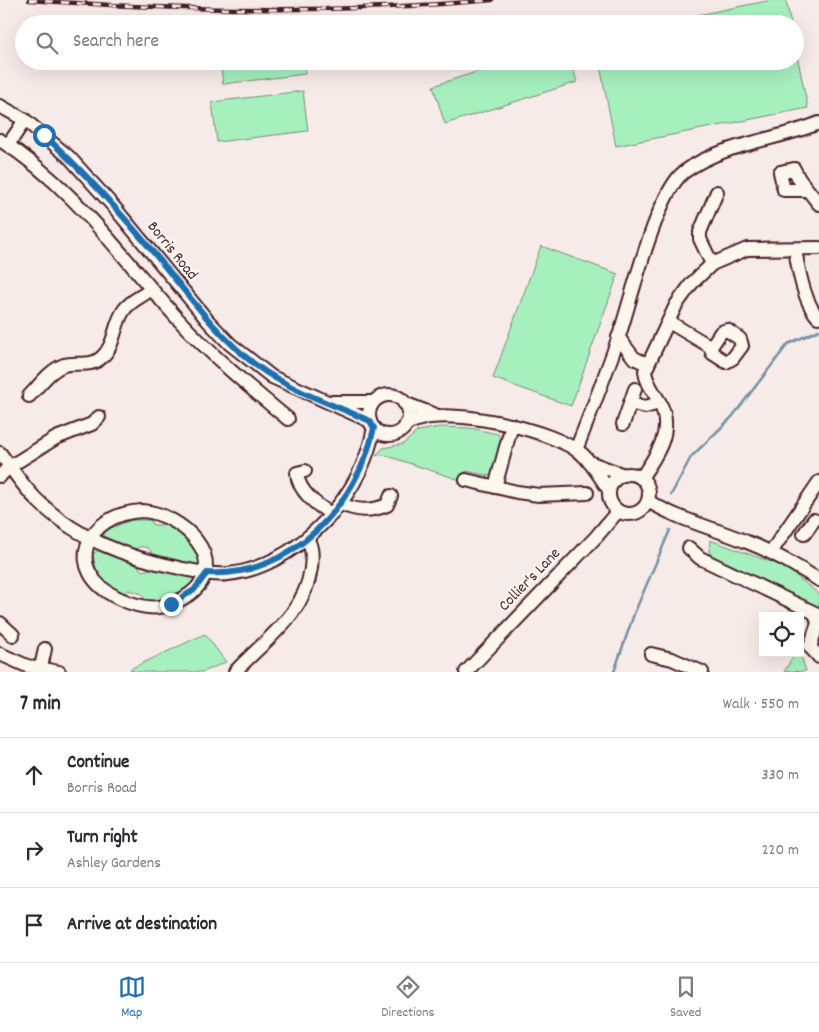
<!DOCTYPE html>
<html lang="en">
<head>
<meta charset="utf-8">
<style>
	:root { --surface:#fff; --page:#f2f2f3; --text:#2b2b33; --muted:#7c7c81; --line:#e1e1e2; --accent:#1f6fb2 }
	body { margin:0; font-family:Dekko,sans-serif; background:var(--page); color:var(--text) }
	.controls { position:absolute; right:15px; bottom:15px; display:grid; overflow:hidden; border-radius:0px; box-shadow:0 5px 20px #0002 }
	.controls button { width:45px; height:45px; display:grid; place-items:center; padding:0; border:0; border-bottom:1px solid var(--line); background:var(--surface); color:var(--text); font:25px sans-serif }
	.stop { position:absolute; width:15px; height:15px; margin:-11px; border:4px solid #1f6fb2; border-radius:50%; background:#fff }
	.stop.end { background:#1f6fb2; border-color:#fff; box-shadow:0 1px 5px #0008 }
	.list { margin:0; padding:0; list-style:none }
	h2 { display:flex; justify-content:space-between; align-items:center; height:65px; margin:0; padding:0 20px; font-size:21px }
	h2 small { font-size:16px; font-weight:400; color:var(--muted) }
	.list li { display:grid; grid-template-columns:32px 1fr auto; gap:15px; align-items:center; box-sizing:border-box; height:75px; padding:0 20px; border-top:1px solid var(--line) }
	.list b { display:block; font-size:19px; white-space:nowrap }
	.list p { margin:0; font-size:16px; white-space:nowrap; color:var(--muted) }
	.list em { font-size:16px; font-style:normal; color:var(--muted) }
	.icon { flex:none; width:28px; height:28px; fill:none; stroke:currentColor; stroke-width:2; stroke-linecap:round; stroke-linejoin:round }
	.map { position:relative; flex:none; width:819px; height:672px; overflow:hidden }
	.search { position:absolute; background:var(--surface); box-shadow:0 5px 20px #0002; left:15px; right:15px; top:15px; height:55px; display:flex; align-items:center; gap:12px; box-sizing:border-box; padding:0 18px; border-radius:28px; color:var(--muted); font-size:19px }
	.sheet { height:290px; background:var(--surface) }
	nav { display:flex; justify-content:space-around; align-items:center; box-sizing:border-box; height:70px; border-top:1px solid var(--line); background:var(--surface); font-size:14px; color:var(--muted) }
	nav a { display:grid; justify-items:center; gap:2px }
	nav .on { color:var(--accent) }
	.map>svg:first-child { display:block }
	.green { fill:#a6f0be; stroke:#788874 }
	.lines { fill:none; stroke-linecap:round; stroke-linejoin:round }
	.stream { stroke:#7591a2; stroke-width:2.5 }
	.minor-casing { stroke:#4a1f2b; stroke-width:16 }
	.minor { stroke:#fbf7ec; stroke-width:12 }
	.rail-casing { stroke:#4a1f2b; stroke-width:4.5 }
	.rail { stroke:#fbf7ec; stroke-width:2.5; stroke-dasharray:8; stroke-linecap:butt }
	.route { stroke:#1f6fb2; stroke-width:6 }
	.labels { text-anchor:middle; dominant-baseline:central; stroke-width:4.5; stroke-linejoin:round; paint-order:stroke }
	.street-label { font-size:16px; fill:#4a1f2b; stroke:#fbf7ec }
</style>
</head>
<body>
<div class="map">
<svg width="819" height="672" viewBox="0 0 819 672">
	<rect width="100%" height="100%" fill="#f7ebe9"/>
	<filter id="ink" filterUnits="userSpaceOnUse"><feTurbulence type="fractalNoise" baseFrequency=".02" numOctaves="2"/><feDisplacementMap in="SourceGraphic" scale="10" xChannelSelector="R" yChannelSelector="G"/><feConvolveMatrix kernelMatrix="1 2 1 2 8 2 1 2 1" color-interpolation-filters="sRGB"/></filter>
	<g filter="url(#ink)">
		<g class="green">
			<polygon points="772,0 786,0 791,24 653,24"/>
			<polygon points="795,46 808,108 616,146 599,61 795,61"/>
			<polygon points="220,61 304,61 305,74 223,84"/>
			<polygon points="510,61 571,61 577,82 445,124 433,86"/>
			<polygon points="303,91 308,131 217,142 212,102"/>
			<polygon points="541,246 618,274 571,406 493,378"/>
			<path d="M440,427l30,1 28,6c8,9 -2,34 -8,42l-24,-5 -6,9 -79,-26 -5,2 7,-8 20,-4 15,-13z"/>
			<path d="M131,520h19l3,5h8l3,-4 21,14 19,24 -4,8 -47,-10c-2,-8 -5,-11 -14,-10l-6,4 -31,-13 4,-8z"/>
			<polygon points="710,540 785,567 819,594 819,610 712,557 709,551"/>
			<path d="M100,549l36,12 4,8 3,2 12,-4 39,9 3,9 -29,16h-23l-3,-7 -13,-4 -6,4c-17,-9 -28,-19 -30,-40z"/>
			<polygon points="205,634 226,662 203,672 136,672 130,669"/>
			<polygon points="795,653 800,653 806,671 784,672"/>
		</g>
		<g class="lines">
			<g class="stream">
				<polyline points="671,495 691,457 732,417 788,344 819,330"/>
				<polyline points="614,672 634,614 670,530"/>
			</g>
			<g class="minor-casing">
				<g id="minor">
					<polyline points="0,106 25,120 69,157 114,207 209,322 230,344 272,377 370,421"/>
					<path d="M0,140c72,45 120,115 176,177 35,38 73,70 112,102"/>
					<polyline points="8,145 25,120"/>
					<polyline points="807,190 784,190 780,172 794,169 799,179 819,204"/>
					<path d="M795,249c3,19 9,54 23,68"/>
					<polyline points="712,264 700,239 700,232 717,192"/>
					<polyline points="669,322 711,347 712,353 726,362 733,358 742,346 740,339 727,330 721,332 711,347"/>
					<polyline points="618,337 634,358 647,364"/>
					<circle cx="389" cy="415" r="20"/>
					<path d="M29,396c10,-10 21,-26 35,-31 13,-4 25,3 37,-7 15,-13 12,-32 23,-48 7,-10 18,-13 27,-21"/>
					<polyline points="331,402 373,402"/>
					<polyline points="404,403 438,416"/>
					<polyline points="630,403 645,407 660,403"/>
					<path d="M406,424c6,-2 12,-5 18,-6 37,-8 129,12 158,36 11,10 19,25 27,36"/>
					<polyline points="623,424 635,389"/>
					<path d="M576,450c15,-38 30,-76 43,-114 12,-36 38,-144 65,-164 39,-29 91,-31 135,-49"/>
					<path d="M0,453c12,16 23,34 38,48 39,38 88,56 141,67 15,3 33,8 49,6 33,-3 66,-23 89,-45 30,-28 49,-61 57,-101"/>
					<polyline points="589,462 624,475"/>
					<path d="M305,471l-8,2c1,18 20,33 35,41"/>
					<circle cx="629" cy="494" r="20"/>
					<polyline points="0,476 9,467 56,438 92,424 99,417"/>
					<path d="M641,478c16,-23 33,-47 19,-75 -6,-11 -14,-20 -15,-32l31,-66 16,-22 20,-19 35,-15 72,-1"/>
					<polyline points="466,480 517,492 539,495 587,493"/>
					<polyline points="495,487 512,425"/>
					<path d="M648,501c31,19 66,27 99,41 26,10 49,24 72,38"/>
					<path d="M341,504c16,7 29,8 46,1l4,-9"/>
					<path d="M142,511c38,2 91,49 48,83 -9,6 -20,12 -31,13 -14,2 -28,-3 -41,-9 -56,-27 -34,-84 24,-87z"/>
					<polyline points="804,534 814,520"/>
					<polyline points="689,548 700,558 815,613 818,623 810,647 819,657"/>
					<polyline points="771,552 819,482"/>
					<polyline points="0,623 13,635"/>
					<polyline points="0,654 27,666 59,672"/>
					<polyline points="651,654 672,659 702,672"/>
					<polyline points="41,667 45,649"/>
					<path d="M235,672c30,-33 70,-57 76,-104 1,-11 2,-20 -4,-30"/>
					<polyline points="466,672 596,537 618,511"/>
				</g>
			</g>
			<use href="#minor" class="minor"/>
			<g class="rail-casing">
				<path id="rail" d="M29,0c154,11 308,14 463,0"/>
			</g>
			<use href="#rail" class="rail"/>
		</g>
	</g>
	<g class="lines" filter="url(#ink)">
		<path class="route" d="M44,135c45,41 85,87 123,134 28,35 54,70 90,97 34,25 75,38 113,55l4,7c-16,76 -84,151 -167,145l-13,17 -23,14"/>
	</g>
	<g class="labels">
		<g class="street-label">
			<text transform="translate(172 251) rotate(51)">Borris Road</text>
			<text transform="translate(530 580) rotate(-46)">Collier's Lane</text>
		</g>
	</g>
</svg>
<div class="controls">
<button><svg class="icon" aria-label="locate" viewBox="0 0 24 24"><circle cx="12" cy="12" r="6"/><path d="M12 2v4M12 18v4M2 12h4M18 12h4"/></svg></button>
</div>
<div class="stop" style="left:44px;top:135px"></div>
<div class="stop end" style="left:171px;top:604px"></div>
<div class="search"><svg class="icon" aria-label="search" viewBox="0 0 24 24"><circle cx="10" cy="10" r="6"/><path d="M15 15l6 6"/></svg>Search here</div>
</div>
<section class="sheet">
<h2>7 min<small>Walk · 550 m</small></h2>
<ul class="list">
<li><svg class="icon" aria-label="ahead" viewBox="0 0 24 24"><path d="M12 20V5M6 11l6-6 6 6"/></svg><div><b>Continue</b><p>Borris Road</p></div><em>330 m</em></li>
<li><svg class="icon" aria-label="right" viewBox="0 0 24 24"><path d="M7 20v-9h11M14 6l5 5-5 5"/></svg><div><b>Turn right</b><p>Ashley Gardens</p></div><em>220 m</em></li>
<li><svg class="icon" aria-label="arrive" viewBox="0 0 24 24"><path d="M6 21V4h12l-3 4 3 4H6"/></svg><div><b>Arrive at destination</b></div></li>
</ul>
</section>
<nav>
<a class="on"><svg class="icon" aria-label="map" viewBox="0 0 24 24"><path d="M3 6l6-2 6 2 6-2v14l-6 2-6-2-6 2zM9 4v14M15 6v14"/></svg>Map</a>
<a><svg class="icon" aria-label="directions" viewBox="0 0 24 24"><path d="M12 3l9 9-9 9-9-9zM9 14v-3h6M13 9l2 2-2 2"/></svg>Directions</a>
<a><svg class="icon" aria-label="saved" viewBox="0 0 24 24"><path d="M7 4h10v16l-5-4-5 4z"/></svg>Saved</a>
</nav>
</body>
</html>
